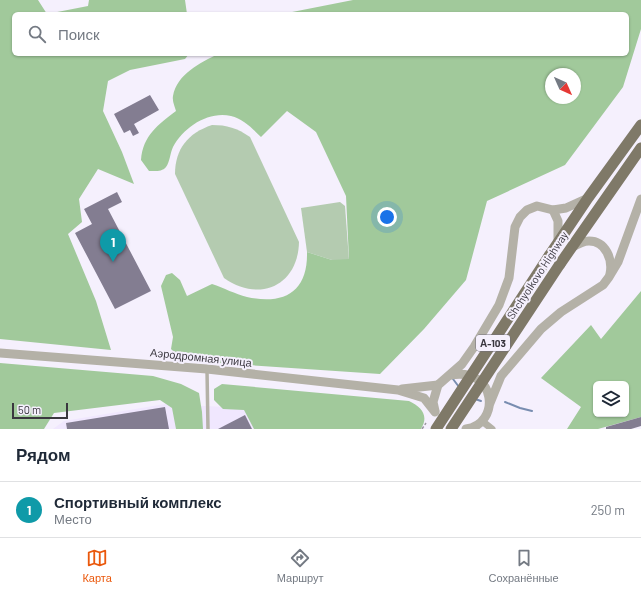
<!DOCTYPE html>
<html lang="ru">
<head>
<meta charset="utf-8">
<style>
	:root { --surface:#fff; --page:#f6f6f7; --text:#1f2937; --muted:#747a83; --line:#e0e1e3; --accent:#ea580c }
	body { margin:0; font-family:Barlow,sans-serif; background:var(--page); color:var(--text) }
	.controls { position:absolute; right:12px; bottom:12px; display:grid; overflow:hidden; border-radius:6px; box-shadow:0 1px 3px #0004 }
	.controls button { width:36px; height:36px; display:grid; place-items:center; padding:0; border:0; border-bottom:1px solid var(--line); background:var(--surface); color:var(--text); font:20px sans-serif }
	.compass { position:absolute; left:545px; top:68px; width:36px; height:36px; border-radius:50%; background:var(--surface); box-shadow:0 1px 3px #0004; rotate:135deg }
	.scale { position:absolute; left:12px; bottom:10px; width:56px; box-sizing:border-box; padding-left:4px; border:2px solid #3a373f; border-top:0; font-size:11px; line-height:14px; white-space:nowrap; color:#3a373f; -webkit-text-stroke:3px #f5f0fd; paint-order:stroke }
	.you { position:absolute; left:387px; top:217px; width:14px; height:14px; margin:-10px; border:3px solid #fff; border-radius:50%; background:#1a73e8; box-shadow:0 0 0 6px #1a73e833 }
	.badge { display:grid; place-items:center; width:26px; height:26px; border-radius:50%; background:var(--accent); color:#fff; font-size:13px; font-weight:700 }
	.pin { position:absolute; translate:-50% -33px; filter:drop-shadow(0 1px 2px #0008) }
	.pin::after { content:''; position:absolute; top:21px; width:14px; height:12px; background:inherit; clip-path:polygon(0 0,100% 0,50% 100%) }
	.list { margin:0; padding:0; list-style:none }
	h2 { display:flex; justify-content:space-between; align-items:center; height:52px; margin:0; padding:0 16px; font-size:17px }
	h2 small { font-size:13px; font-weight:400; color:var(--muted) }
	.list li { display:grid; grid-template-columns:26px 1fr auto; gap:12px; align-items:center; box-sizing:border-box; height:56px; padding:0 16px; border-top:1px solid var(--line) }
	.list b { display:block; font-size:15px; white-space:nowrap }
	.list p { margin:0; font-size:13px; white-space:nowrap; color:var(--muted) }
	.list em { font-size:13px; font-style:normal; color:var(--muted) }
	.icon { flex:none; width:22px; height:22px; fill:none; stroke:currentColor; stroke-width:2; stroke-linecap:round; stroke-linejoin:round }
	.map { position:relative; flex:none; width:641px; height:429px; overflow:hidden }
	.search { position:absolute; background:var(--surface); box-shadow:0 1px 3px #0004; left:12px; right:12px; top:12px; height:44px; display:flex; align-items:center; gap:10px; box-sizing:border-box; padding:0 14px; border-radius:6px; color:var(--muted); font-size:15px }
	.sheet { height:108px; background:var(--surface) }
	nav { display:flex; justify-content:space-around; align-items:center; box-sizing:border-box; height:56px; border-top:1px solid var(--line); background:var(--surface); font-size:11px; color:var(--muted) }
	nav a { display:grid; justify-items:center; gap:2px }
	nav .on { color:var(--accent) }
	.map>svg:first-child { display:block }
	.built { fill:#f0e7fe }
	.green { fill:#b4cbb0 }
	.forest { fill:#a1c99b; fill-rule:evenodd }
	.lines { fill:none; stroke-linecap:round; stroke-linejoin:round }
	.stream { stroke:#788db0; stroke-width:2 }
	.building { fill:#837d91 }
	.path { stroke:#9a96a0; stroke-width:1.5; stroke-dasharray:3 2; stroke-linecap:butt }
	.service { stroke:#b4b1a7; stroke-width:3.5 }
	.minor { stroke:#b4b1a7; stroke-width:7 }
	.tertiary { stroke:#b4b1a7; stroke-width:9 }
	.primary { stroke:#7f7968; stroke-width:11 }
	.primary-bridge { stroke:#7f7968; stroke-width:11 }
	.labels { text-anchor:middle; dominant-baseline:central; stroke-width:4; stroke-linejoin:round; paint-order:stroke }
	.shield { fill:#f5f0fd; stroke:#726e78; stroke-width:1 }
	.shield-label { font-size:10px; font-weight:bold; fill:#3a373f }
	.street-label { font-size:11px; fill:#3a373f; stroke:#f5f0fd }
</style>
</head>
<body>
<div class="map">
<svg width="641" height="429" viewBox="0 0 641 429">
	<rect width="100%" height="100%" fill="#f5f0fd"/>
	<polygon class="built" points="165,404 245,408 255,429 53,429 64,421"/>
	<g class="green">
		<path d="M212,125c15,0 25,3 38,12l49,105c-1,44 -40,61 -75,36l-49,-104c0,-25 13,-41 37,-49z"/>
		<polygon points="340,202 345,206 349,260 332,260 307,252 301,208"/>
	</g>
	<g class="forest">
		<polygon points="0,0 38,0 47,14 14,14 14,54 189,54 185,59 130,70 108,81 103,111 122,152 134,184 98,169 79,199 82,222 68,234 96,301 111,350 0,339"/>
		<polygon points="89,0 185,0 187,14 47,14 88,6"/>
		<path d="M353,0h288v29l-18,58 -58,78 -78,36 -21,79 -42,49 -44,45 -192,-13 -10,-5 -7,-7 2,-12 -12,-51 5,-11 6,-2 8,7 7,16 25,-12c12,4 23,10 35,13 37,8 61,-5 60,-45l25,8 17,-1 -3,-63 -30,-64 -29,-21 -26,26c-9,-9 -18,-18 -30,-21 -23,-5 -47,11 -58,31 -3,6 -3,15 -7,20 -4,5 -11,4 -17,4l-8,-11c2,-25 17,-35 35,-49 -1,-4 -4,-10 -3,-15 4,-22 27,-33 45,-42h409v-40h-345zM551,74h24v24h-24z"/>
		<path d="M641,291v126l-43,12h-31l14,-22 -40,-29 50,-53 10,14zM596,384h30v30h-30z"/>
		<polygon points="0,363 153,376 181,384 199,393 202,412 203,429 176,429 172,408 160,400 54,413 44,429 0,429"/>
		<path d="M222,384l187,17c13,6 20,15 12,28h-167l-10,-19 -21,-1 -9,-9v-11z"/>
	</g>
	<g class="lines">
		<g class="stream">
			<polyline points="453,379 459,387"/>
			<polyline points="475,399 481,401"/>
			<polyline points="505,402 520,408 532,411"/>
		</g>
	</g>
	<g class="building">
		<polygon points="150,95 159,110 134,124 139,133 133,136 130,130 124,133 114,114"/>
		<polygon points="117,192 122,202 108,209 151,291 115,309 75,233 92,224 84,209"/>
		<polygon points="165,407 169,429 67,429 66,423"/>
		<polygon points="245,415 252,429 218,429"/>
		<polygon points="641,417 641,426 631,429 606,429 606,427"/>
	</g>
	<g class="lines">
		<polyline class="path" points="422,429 426,423"/>
		<polyline class="service" points="207,370 208,429"/>
		<polyline class="minor" points="482,421 492,429"/>
		<g class="tertiary">
			<polyline points="553,210 558,221 558,242"/>
			<path d="M571,248c5,-3 11,-7 18,-7 17,0 24,19 21,33"/>
			<polyline points="0,353 207,369 398,390 424,398 435,412"/>
			<path d="M451,375c46,-8 50,49 15,54"/>
			<polyline points="402,389 438,385"/>
			<polyline points="490,403 501,376 541,329 561,312 603,285 609,277 618,262 641,199"/>
			<polyline points="435,411 433,402 438,385 462,364 474,347 499,305 509,278 515,227 520,217 527,210 537,206 553,210 566,208 588,198"/>
		</g>
		<g class="primary">
			<polyline points="549,256 588,198 641,125"/>
			<polyline points="560,264 641,148"/>
		</g>
		<g class="primary-bridge">
			<polyline points="436,429 549,256"/>
			<polyline points="451,429 560,264"/>
		</g>
	</g>
	<g class="labels">
		<rect class="shield" x="476" y="335" width="34" height="16" rx="3"/>
		<g class="shield-label">
			<text x="493" y="343">А-103</text>
		</g>
		<g class="street-label">
			<text transform="translate(537 275) rotate(-57)">Shchyolkovo Highway</text>
			<text transform="translate(201 357) rotate(6)">Аэродромная улица</text>
		</g>
	</g>
</svg>
<div class="controls">
<button><svg class="icon" aria-label="layers" viewBox="0 0 24 24"><path d="M12 4l9 5-9 5-9-5zM3 14l9 5 9-5"/></svg></button>
</div>
<svg class="compass" viewBox="-18 -18 36 36"><path d="M0-13l5 13h-10z" fill="#e53935"/><path d="M0 13l5-13h-10z" fill="#747a83"/></svg>
<div class="scale">50 m</div>
<div class="you"></div>
<div class="pin badge" style="left:113px;top:262px;background:#0f9aa8">1</div>
<div class="search"><svg class="icon" aria-label="search" viewBox="0 0 24 24"><circle cx="10" cy="10" r="6"/><path d="M15 15l6 6"/></svg>Поиск</div>
</div>
<section class="sheet">
<h2>Рядом<small></small></h2>
<ul class="list">
<li><span class="badge" style="background:#0f9aa8">1</span><div><b>Спортивный комплекс</b><p>Место</p></div><em>250 m</em></li>
</ul>
</section>
<nav>
<a class="on"><svg class="icon" aria-label="map" viewBox="0 0 24 24"><path d="M3 6l6-2 6 2 6-2v14l-6 2-6-2-6 2zM9 4v14M15 6v14"/></svg>Карта</a>
<a><svg class="icon" aria-label="directions" viewBox="0 0 24 24"><path d="M12 3l9 9-9 9-9-9zM9 14v-3h6M13 9l2 2-2 2"/></svg>Маршрут</a>
<a><svg class="icon" aria-label="saved" viewBox="0 0 24 24"><path d="M7 4h10v16l-5-4-5 4z"/></svg>Сохранённые</a>
</nav>
</body>
</html>
